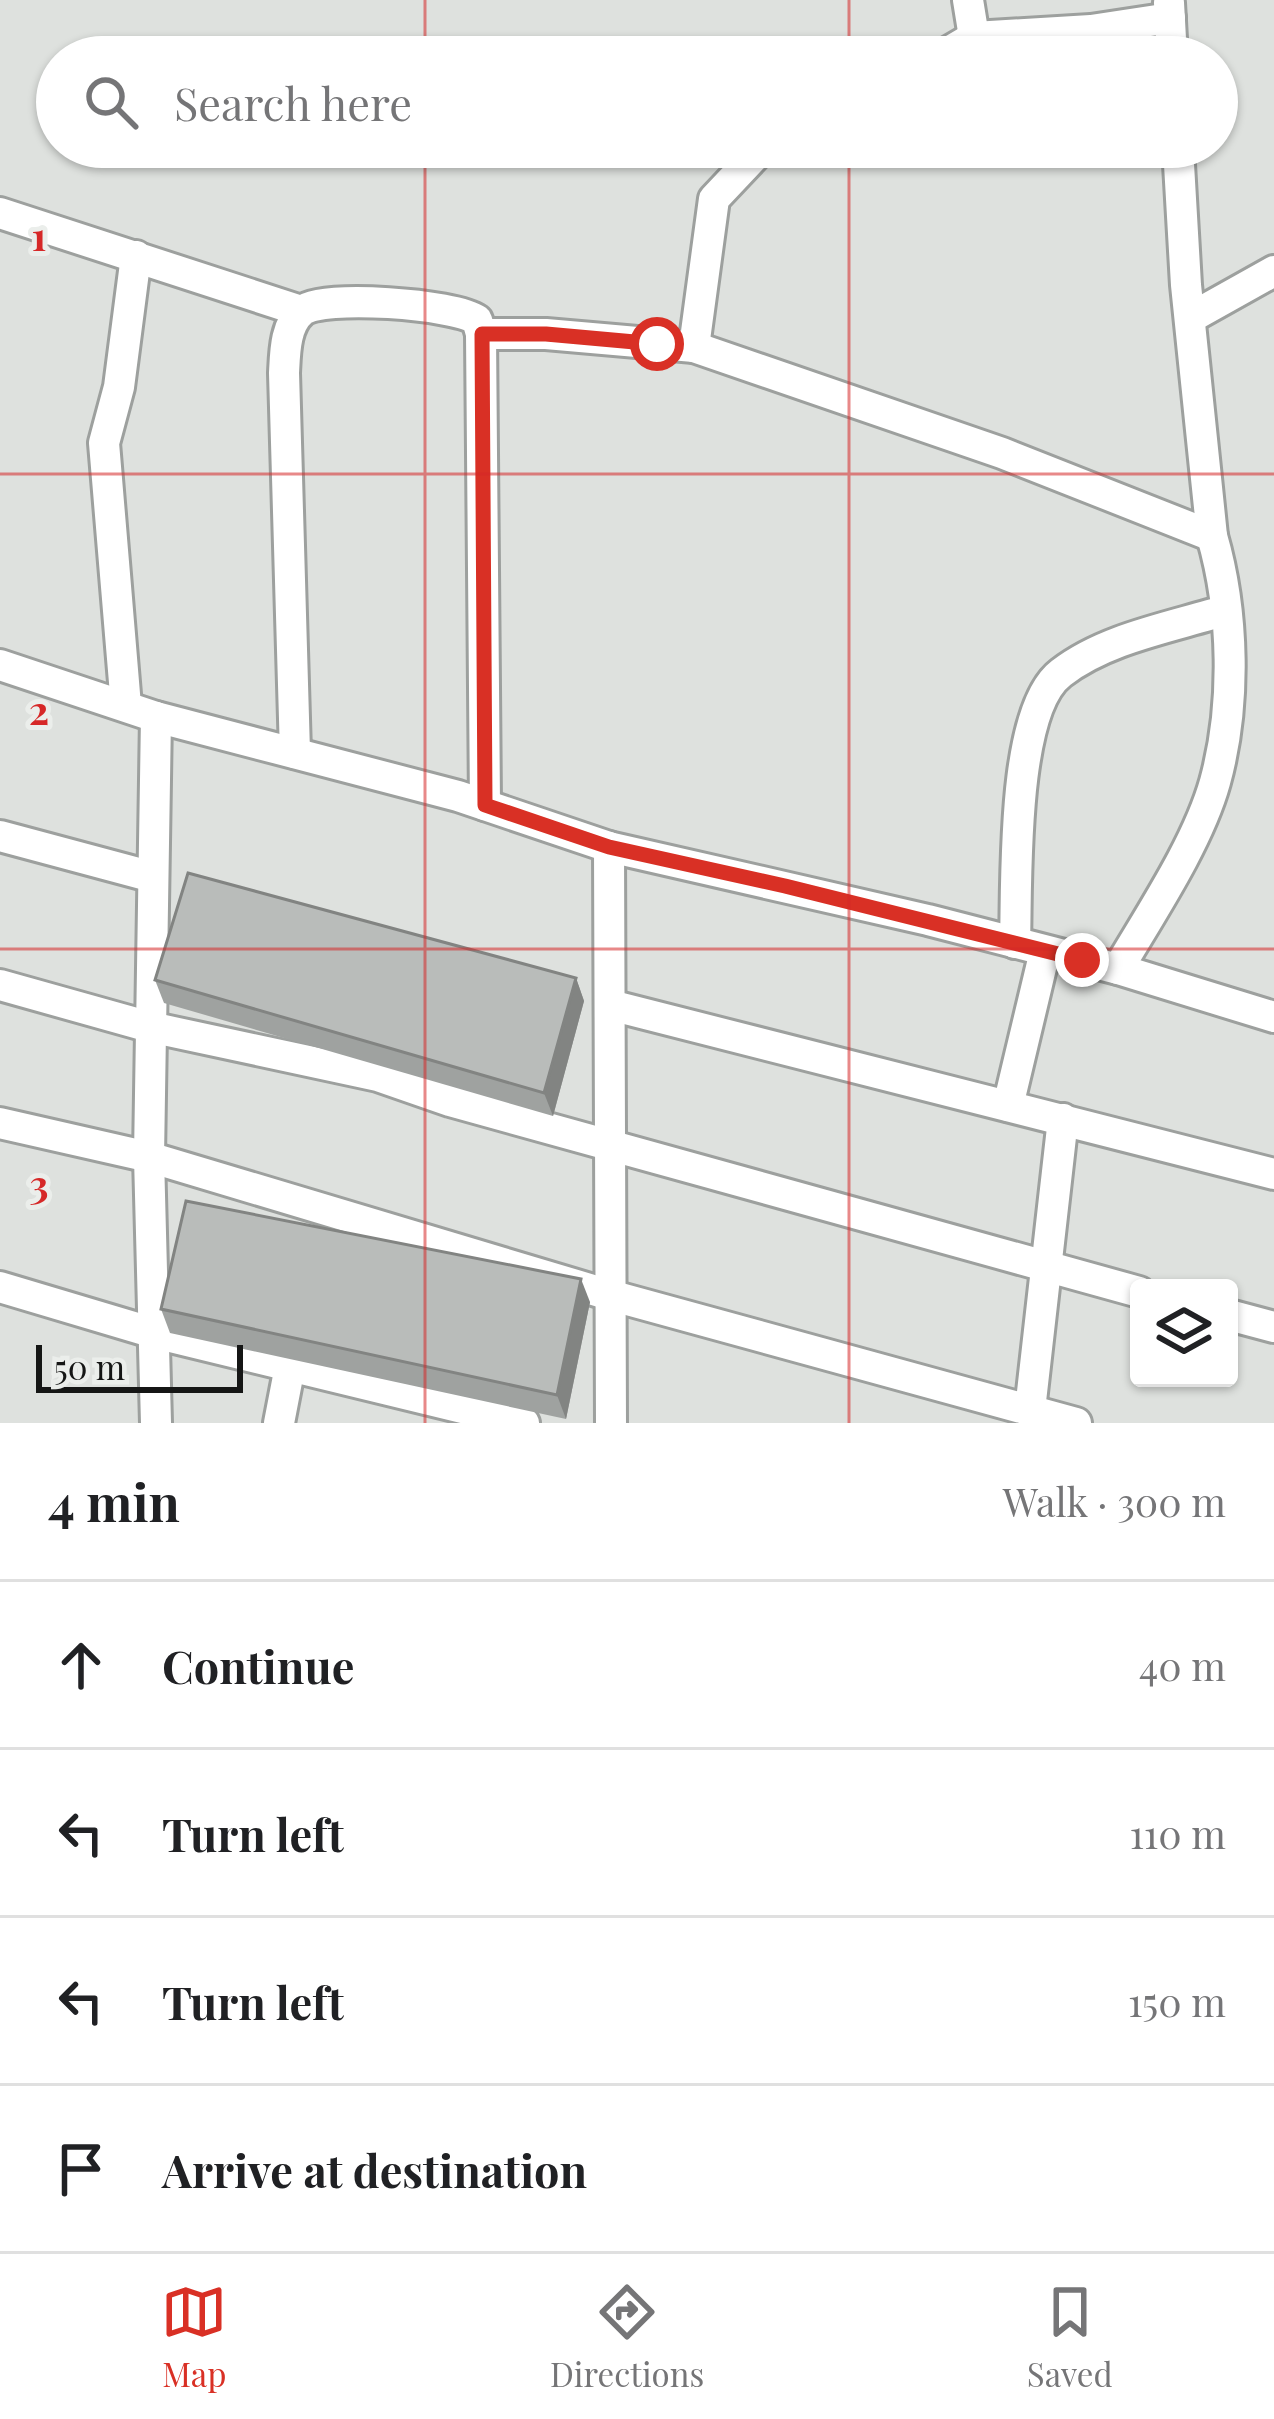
<!DOCTYPE html>
<html lang="en">
<head>
<meta charset="utf-8">
<style>
	:root { --surface:#fff; --page:#f6f6f6; --text:#202124; --muted:#757577; --line:#e0e0e0; --accent:#d93025 }
	body { margin:0; font-family:"Playfair Display",serif; background:var(--page); color:var(--text) }
	.controls { position:absolute; right:36px; bottom:36px; display:grid; overflow:hidden; border-radius:12px; box-shadow:0 3px 9px #0004 }
	.controls button { width:108px; height:108px; display:grid; place-items:center; padding:0; border:0; border-bottom:3px solid var(--line); background:var(--surface); color:var(--text); font:60px sans-serif }
	.scale { position:absolute; left:36px; bottom:30px; width:207px; box-sizing:border-box; padding-left:12px; border:6px solid #151615; border-top:0; font-size:33px; line-height:42px; white-space:nowrap; color:#151615; -webkit-text-stroke:9px #ebeeeb; paint-order:stroke }
	.stop { position:absolute; width:36px; height:36px; margin:-27px; border:9px solid #d93025; border-radius:50%; background:#fff }
	.stop.end { background:#d93025; border-color:#fff; box-shadow:0 3px 12px #0008 }
	.list { margin:0; padding:0; list-style:none }
	h2 { display:flex; justify-content:space-between; align-items:center; height:156px; margin:0; padding:0 48px; font-size:51px }
	h2 small { font-size:39px; font-weight:400; color:var(--muted) }
	.list li { display:grid; grid-template-columns:78px 1fr auto; gap:36px; align-items:center; box-sizing:border-box; height:168px; padding:0 48px; border-top:3px solid var(--line) }
	.list b { display:block; font-size:45px; white-space:nowrap }
	.list em { font-size:39px; font-style:normal; color:var(--muted) }
	.icon { flex:none; width:66px; height:66px; fill:none; stroke:currentColor; stroke-width:2; stroke-linecap:round; stroke-linejoin:round }
	.map { position:relative; flex:none; width:1274px; height:1423px; overflow:hidden }
	.search { position:absolute; background:var(--surface); box-shadow:0 3px 9px #0004; left:36px; right:36px; top:36px; height:132px; display:flex; align-items:center; gap:30px; box-sizing:border-box; padding:0 42px; border-radius:66px; color:var(--muted); font-size:45px }
	.sheet { height:828px; background:var(--surface) }
	nav { display:flex; justify-content:space-around; align-items:center; box-sizing:border-box; height:168px; border-top:3px solid var(--line); background:var(--surface); font-size:33px; color:var(--muted) }
	nav a { display:grid; justify-items:center; gap:6px }
	nav .on { color:var(--accent) }
	.map>svg:first-child { display:block }
	.lines { fill:none; stroke-linecap:round; stroke-linejoin:round }
	.street-casing { stroke:#9da09e; stroke-width:36 }
	.street { stroke:#fff; stroke-width:30 }
	.wall { fill:#9fa2a0 }
	.shaded-wall { fill:#828482 }
	.building { fill:#b9bcba; stroke:#828482; stroke-width:3 }
	.route { stroke:#d93025; stroke-width:15 }
	.grid { fill:none; stroke:#d62828; stroke-width:3; stroke-opacity:0.55 }
	.grid-label { font-size:39px; text-anchor:middle; font-weight:bold; fill:#d62828; stroke:#ebeeeb; stroke-width:10; stroke-linejoin:round; paint-order:stroke }
</style>
</head>
<body>
<div class="map">
<svg width="1274" height="1423" viewBox="0 0 1274 1423">
	<rect width="100%" height="100%" fill="#dee1de"/>
	<g class="lines">
		<g class="street-casing">
			<g id="street">
				<polyline points="968,0 974,37"/>
				<polyline points="1169,3 1172,57"/>
				<polyline points="940,57 974,37 1091,30 1170,18"/>
				<polyline points="0,213 301,311"/>
				<polyline points="1190,318 1274,271"/>
				<polyline points="481,334 546,334 694,347 714,199 763,147"/>
				<polyline points="694,347 1002,453 1212,536"/>
				<polyline points="0,665 156,717 458,796 609,847 928,920 1118,969 1274,1017"/>
				<polyline points="126,706 104,443 119,387 136,256"/>
				<path d="M295,753l-11,-380c1,-20 1,-48 18,-62 20,-17 153,-7 175,9l4,14 4,471"/>
				<polyline points="0,836 153,877"/>
				<polyline points="609,847 611,1423"/>
				<path d="M1015,943c2,-61 -4,-232 46,-270 45,-35 111,-46 165,-63"/>
				<path d="M1118,969c33,-56 80,-126 97,-187 21,-76 19,-170 -3,-246l-26,-251 -8,-138"/>
				<polyline points="0,985 150,1027 378,1076 450,1101 1139,1292"/>
				<polyline points="610,1005 1274,1174"/>
				<polyline points="1008,1106 1045,951"/>
				<polyline points="0,1123 149,1157 613,1296 1076,1423"/>
				<polyline points="0,1287 154,1333 524,1423"/>
				<polyline points="1229,1315 1274,1327"/>
				<polyline points="1030,1410 1063,1119"/>
				<polyline points="156,1423 149,1157 156,717"/>
				<polyline points="279,1423 290,1366"/>
			</g>
		</g>
		<use href="#street" class="street"/>
	</g>
	<g class="wall">
		<polygon points="576,978 584,1001 553,1116 164,1003 155,980"/>
		<polygon points="590,1302 566,1419 170,1333 161,1309"/>
	</g>
	<g class="shaded-wall">
		<polygon points="576,978 584,1001 553,1116 544,1093"/>
		<polygon points="581,1279 590,1302 566,1419 557,1395"/>
	</g>
	<g class="building">
		<polygon points="188,873 576,978 544,1093 155,980"/>
		<polygon points="186,1201 581,1279 557,1395 161,1309"/>
	</g>
	<g class="lines">
		<polyline class="route" points="657,344 546,334 482,334 485,805 609,847 785,886 1082,960"/>
	</g>
	<path class="grid" d="M425,0v57M849,0v57M425,147v1276M849,147v1276M0,474h1274M0,949h1274"/>
	<g class="grid-label">
		<text x="39" y="251">1</text>
		<text x="39" y="725">2</text>
		<text x="39" y="1199">3</text>
	</g>
</svg>
<div class="controls">
<button><svg class="icon" aria-label="layers" viewBox="0 0 24 24"><path d="M12 4l9 5-9 5-9-5zM3 14l9 5 9-5"/></svg></button>
</div>
<div class="scale">50 m</div>
<div class="stop" style="left:657px;top:344px"></div>
<div class="stop end" style="left:1082px;top:960px"></div>
<div class="search"><svg class="icon" aria-label="search" viewBox="0 0 24 24"><circle cx="10" cy="10" r="6"/><path d="M15 15l6 6"/></svg>Search here</div>
</div>
<section class="sheet">
<h2>4 min<small>Walk · 300 m</small></h2>
<ul class="list">
<li><svg class="icon" aria-label="ahead" viewBox="0 0 24 24"><path d="M12 20V5M6 11l6-6 6 6"/></svg><div><b>Continue</b></div><em>40 m</em></li>
<li><svg class="icon" aria-label="left" viewBox="0 0 24 24"><path d="M17 20v-9H6M10 6l-5 5 5 5"/></svg><div><b>Turn left</b></div><em>110 m</em></li>
<li><svg class="icon" aria-label="left" viewBox="0 0 24 24"><path d="M17 20v-9H6M10 6l-5 5 5 5"/></svg><div><b>Turn left</b></div><em>150 m</em></li>
<li><svg class="icon" aria-label="arrive" viewBox="0 0 24 24"><path d="M6 21V4h12l-3 4 3 4H6"/></svg><div><b>Arrive at destination</b></div></li>
</ul>
</section>
<nav>
<a class="on"><svg class="icon" aria-label="map" viewBox="0 0 24 24"><path d="M3 6l6-2 6 2 6-2v14l-6 2-6-2-6 2zM9 4v14M15 6v14"/></svg>Map</a>
<a><svg class="icon" aria-label="directions" viewBox="0 0 24 24"><path d="M12 3l9 9-9 9-9-9zM9 14v-3h6M13 9l2 2-2 2"/></svg>Directions</a>
<a><svg class="icon" aria-label="saved" viewBox="0 0 24 24"><path d="M7 4h10v16l-5-4-5 4z"/></svg>Saved</a>
</nav>
</body>
</html>
